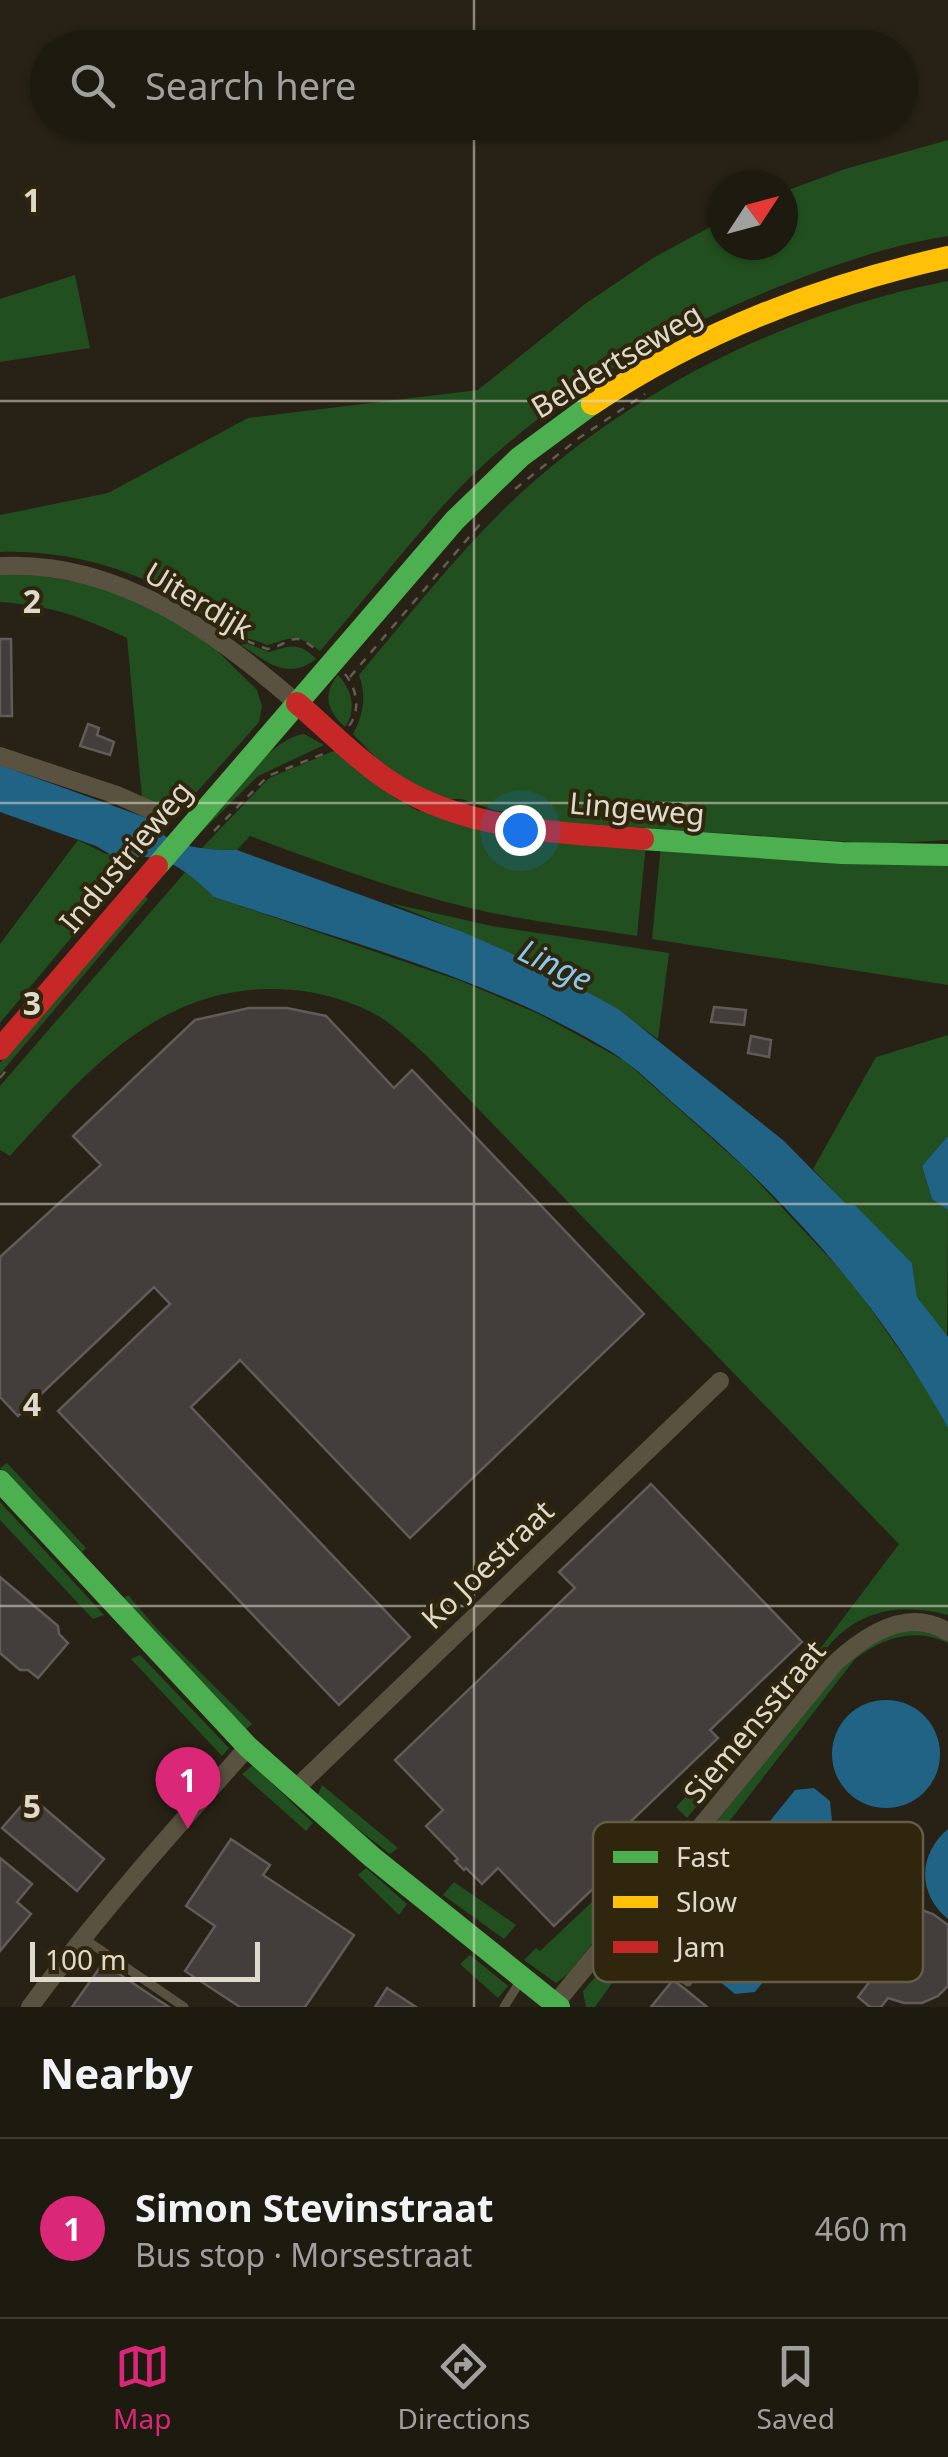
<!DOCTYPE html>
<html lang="en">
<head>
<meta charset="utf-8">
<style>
	:root { --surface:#1d1a10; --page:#252319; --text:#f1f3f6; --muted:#a0a19f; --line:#3b3830; --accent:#db2777 }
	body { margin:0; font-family:"Noto Sans",sans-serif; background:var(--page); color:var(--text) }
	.compass { position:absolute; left:708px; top:170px; width:90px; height:90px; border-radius:50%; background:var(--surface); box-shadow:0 2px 8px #0004; rotate:54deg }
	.scale { position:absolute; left:30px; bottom:25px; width:230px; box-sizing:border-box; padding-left:10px; border:5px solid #e0dacc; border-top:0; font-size:28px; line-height:35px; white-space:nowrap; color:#e0dacc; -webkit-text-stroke:8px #2f260d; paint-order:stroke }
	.you { position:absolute; left:520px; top:830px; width:35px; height:35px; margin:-25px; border:8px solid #fff; border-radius:50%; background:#1a73e8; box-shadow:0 0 0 15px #1a73e833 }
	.badge { display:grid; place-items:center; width:65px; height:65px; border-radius:50%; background:var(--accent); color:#fff; font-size:32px; font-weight:700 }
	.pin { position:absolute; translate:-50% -82px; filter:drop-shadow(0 2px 5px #0008) }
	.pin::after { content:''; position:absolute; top:52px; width:35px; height:30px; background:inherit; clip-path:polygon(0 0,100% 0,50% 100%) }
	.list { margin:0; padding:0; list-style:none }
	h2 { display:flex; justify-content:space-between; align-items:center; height:130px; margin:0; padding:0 40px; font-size:42px }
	h2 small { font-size:32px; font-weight:400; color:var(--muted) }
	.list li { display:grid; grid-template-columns:65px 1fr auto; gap:30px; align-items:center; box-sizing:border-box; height:180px; padding:0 40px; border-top:2px solid var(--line) }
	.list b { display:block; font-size:38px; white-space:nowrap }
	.list p { margin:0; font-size:32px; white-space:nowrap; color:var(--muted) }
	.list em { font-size:32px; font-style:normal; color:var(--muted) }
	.icon { flex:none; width:55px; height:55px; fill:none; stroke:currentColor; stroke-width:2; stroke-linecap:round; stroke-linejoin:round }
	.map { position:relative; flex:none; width:948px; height:2007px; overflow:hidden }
	.search { position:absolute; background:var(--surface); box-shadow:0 2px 8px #0004; left:30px; right:30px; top:30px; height:110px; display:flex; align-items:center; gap:25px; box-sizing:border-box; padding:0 35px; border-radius:55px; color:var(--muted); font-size:38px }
	.sheet { height:310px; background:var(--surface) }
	nav { display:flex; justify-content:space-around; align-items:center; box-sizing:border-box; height:140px; border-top:2px solid var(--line); background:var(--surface); font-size:28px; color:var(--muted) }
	nav a { display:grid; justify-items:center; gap:5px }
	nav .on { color:var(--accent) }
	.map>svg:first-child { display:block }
	.green { fill:#224f1f }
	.water { fill:#216385 }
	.building { fill:#433d3b; stroke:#615b59; stroke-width:2.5 }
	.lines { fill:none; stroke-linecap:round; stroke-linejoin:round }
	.path { stroke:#625d4f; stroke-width:2.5; stroke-dasharray:8 8; stroke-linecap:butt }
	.lane { stroke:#5a5240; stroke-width:9 }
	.street { stroke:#5a5240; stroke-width:18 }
	.fast { stroke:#4caf50; stroke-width:22 }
	.slow { stroke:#ffc107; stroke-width:22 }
	.jam { stroke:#c62828; stroke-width:22 }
	.grid { fill:none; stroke:#e0dacc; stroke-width:2.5; stroke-opacity:0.55 }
	.labels { text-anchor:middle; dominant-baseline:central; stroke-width:8; stroke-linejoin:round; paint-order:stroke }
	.street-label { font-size:30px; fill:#e0dacc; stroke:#2f260d }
	.water-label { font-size:32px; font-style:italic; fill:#87c9f1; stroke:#2f260d }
	.key { fill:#2f260d; stroke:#645c46; stroke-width:2.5 }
	.key-label { font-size:28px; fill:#e0dacc }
	.grid-label { font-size:32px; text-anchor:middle; font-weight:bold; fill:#e0dacc; stroke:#2f260d; stroke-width:8; stroke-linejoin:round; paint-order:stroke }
</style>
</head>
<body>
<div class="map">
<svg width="948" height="2007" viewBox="0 0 948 2007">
	<rect width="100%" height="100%" fill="#272215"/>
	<g class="green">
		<path d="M948,140v96c-59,9 -120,31 -175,53 -127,52 -249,123 -340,228 -38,44 -75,90 -113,134 -27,-19 -25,-13 -53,-6 -11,-5 -19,-6 -30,-9 -20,-6 -40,-28 -58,-39 -54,-31 -117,-47 -179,-45v-37l108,-22 140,-75 230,-28 107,-86 68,-46 70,-38v25h60v-53l62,-23z"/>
		<polygon points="75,275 90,348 0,362 0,299"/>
		<path d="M948,281v559l-67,4 -324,-22 -63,-12 -32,-11h-24l-54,-33 -31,-32c10,-18 14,-39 6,-59 47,-56 94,-116 146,-167 121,-116 279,-195 443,-227z"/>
		<path d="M0,569l118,20 86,49 53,52 5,16 -3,16 -79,89 -38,-13 -15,-160c-48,-22 -74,-32 -127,-36z"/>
		<path d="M246,643l23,9c20,-6 30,-11 47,7 -29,22 -49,3 -75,-14z"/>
		<path d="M338,675c14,15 19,35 7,52 -18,-16 -23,-33 -7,-52z"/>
		<path d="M304,734l20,11 -66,31 -65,64c23,-27 76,-103 111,-106z"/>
		<path d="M336,750l58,47 24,14 15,-4 213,37 -9,92c-56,-9 -112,-15 -167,-28 -75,-18 -148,-45 -220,-72l-13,14 -36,-1 68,-71z"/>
		<polygon points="78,840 106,854 141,854 0,1023 0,944"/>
		<polygon points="661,845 948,859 948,985 652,939"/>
		<path d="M187,870l27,27 247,84 78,33 86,47 119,106 107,114 75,107 22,40v187c-44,-12 -85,-7 -117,28l-144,175 -11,-11 147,-162 76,-101 -472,-488c-15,-13 -31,-29 -47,-39 -25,-15 -59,-25 -87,-27 -129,-12 -205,80 -283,166l-10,-6v-64z"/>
		<polygon points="144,895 148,899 0,1074 0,1063"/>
		<path d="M390,903l102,23 177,27 -11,86c-82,-61 -174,-99 -268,-136z"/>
		<polygon points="948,1035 948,1136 922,1166 932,1199 948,1210 947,1338 917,1297 912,1263 855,1205 846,1205 813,1169 876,1057"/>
		<polygon points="7,1463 86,1548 82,1552 0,1468"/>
		<polygon points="0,1502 104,1615 93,1619 0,1520"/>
		<polygon points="128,1595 158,1630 252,1724 244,1731 123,1599"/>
		<path d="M912,1626l36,11v6c-34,-16 -64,-6 -93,16l-213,275 -7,-5 24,-35 190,-238 28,-19z"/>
		<polygon points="140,1655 229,1748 222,1756 131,1659"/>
		<polygon points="253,1765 313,1823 306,1831 242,1774"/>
		<polygon points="322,1785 398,1848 390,1854 317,1797"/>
		<polygon points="662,1836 670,1844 569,1973 556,1983 524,1960 536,1948 540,1951"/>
		<polygon points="366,1868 407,1904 399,1915 358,1875"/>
		<polygon points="454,1882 516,1925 504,1939 443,1895"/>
		<polygon points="626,1942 636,1949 595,2007 586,2007 583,1991"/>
		<polygon points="470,1955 508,1986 498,1998 460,1964"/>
	</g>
	<g class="water">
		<path d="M0,765l147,53c20,30 56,32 90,32l226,82 79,35 76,42 166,132 62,63 9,1 57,58 5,34 31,40v91c-67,-123 -161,-228 -268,-319 -22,-19 -44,-42 -70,-58 -120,-73 -263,-109 -396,-154 -27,-27 -55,-49 -94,-37l-24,-14 -96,-34z"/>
		<polygon points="948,1136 948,1210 932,1199 922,1166"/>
		<circle cx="886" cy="1754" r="54"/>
		<polygon points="814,1788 830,1801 832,1821 816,1841 853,1870 755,1992 735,1994 719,1981 717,1963 698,1964 682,1951 680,1933 795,1790"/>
		<path d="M948,1829v90c-31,-25 -30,-65 0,-90z"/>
	</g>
	<g class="building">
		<polygon points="0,639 11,639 12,716 0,716"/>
		<polygon points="88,724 99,728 97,735 114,742 110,755 80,746"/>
		<polygon points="714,1007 746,1010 744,1025 711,1022"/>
		<polygon points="249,1008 287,1008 326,1016 394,1088 412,1070 644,1314 410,1538 240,1360 191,1407 410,1637 339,1705 58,1411 170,1304 154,1287 18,1416 0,1397 0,1257 101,1165 73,1136 195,1020"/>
		<polygon points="751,1036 771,1040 769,1057 748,1053"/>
		<polygon points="651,1484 802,1642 710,1730 718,1738 629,1823 644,1840 554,1926 498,1868 482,1884 466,1868 464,1870 455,1861 458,1859 426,1826 443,1810 395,1760 575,1588 559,1572"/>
		<polygon points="0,1577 58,1626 59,1634 68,1643 38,1678 28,1670 20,1670 0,1653"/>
		<polygon points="30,1796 104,1859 77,1891 2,1828"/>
		<polygon points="231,1839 270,1865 263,1875 354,1935 305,2007 240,2007 185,1971 215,1926 186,1906"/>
		<polygon points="0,1858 32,1884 17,1902 31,1914 0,1951"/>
		<polygon points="916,1908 933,1914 948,1925 948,1986 938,1996 922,2003 904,2003 888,1998 881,2007 870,2007 858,1997 870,1981 864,1961 868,1936 886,1915"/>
		<polygon points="103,1963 152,1996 169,2007 72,2007"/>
		<polygon points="673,1980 685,1989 707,2007 651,2007"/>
		<polygon points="387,1988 416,2007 375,2007"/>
	</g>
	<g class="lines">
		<g class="path">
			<polyline points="515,489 579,438 645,394"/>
			<path d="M247,641l20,8c25,-4 24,-21 49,1"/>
			<path d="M345,674c12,15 16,36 4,52"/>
			<polyline points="350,677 481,523"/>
			<polyline points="214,831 268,776 323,754"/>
			<polyline points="0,1078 9,1067"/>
		</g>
		<g class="lane">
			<polyline points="618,1927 688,1982"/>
			<polyline points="83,1938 184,2007"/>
			<polyline points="504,2007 521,1980"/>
		</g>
		<g class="street">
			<path d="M0,566c118,-6 212,64 297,137"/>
			<polyline points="0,756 117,795 153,811"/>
			<polyline points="294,1790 720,1381"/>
			<path d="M555,2004l279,-340c30,-28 73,-58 114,-32"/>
			<path d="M30,2007c67,-91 142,-175 218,-260"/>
		</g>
		<g class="fast">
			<polyline points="643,839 842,853 948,855"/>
			<polyline points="157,866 455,520 520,457 592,404"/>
			<polyline points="0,1481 248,1747 372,1857 559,2007"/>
		</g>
		<path class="slow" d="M592,404c110,-73 228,-118 356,-147"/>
		<g class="jam">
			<path d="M297,703c33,28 63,60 100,83 72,44 165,47 246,53"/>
			<polyline points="0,1049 157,866"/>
		</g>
	</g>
	<path class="grid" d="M474,0v48M474,122v1885M0,401h948M0,803h948M0,1204h948M0,1606h948"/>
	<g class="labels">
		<g class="street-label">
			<text transform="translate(616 360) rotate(-31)">Beldertseweg</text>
			<text transform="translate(199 600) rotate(31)">Uiterdijk</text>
			<text transform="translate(637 808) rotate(5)">Lingeweg</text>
			<text transform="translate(125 856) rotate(-50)">Industrieweg</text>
			<text transform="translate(487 1564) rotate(-44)">Ko Joestraat</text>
			<text transform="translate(754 1721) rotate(-50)">Siemensstraat</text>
		</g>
		<g class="water-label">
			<text transform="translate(556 964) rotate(26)">Linge</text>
		</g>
	</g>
	<rect x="593" y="1822" width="330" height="160" rx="15" class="key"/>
	<rect x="613" y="1851" width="45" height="12" fill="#4caf50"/>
	<rect x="613" y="1896" width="45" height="12" fill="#ffc107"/>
	<rect x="613" y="1941" width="45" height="12" fill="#c62828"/>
	<g class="key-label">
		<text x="676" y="1867">Fast</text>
		<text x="676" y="1912">Slow</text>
		<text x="676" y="1957">Jam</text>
	</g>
	<g class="grid-label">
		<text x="32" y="212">1</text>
		<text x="32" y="613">2</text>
		<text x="32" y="1015">3</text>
		<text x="32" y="1416">4</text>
		<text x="32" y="1818">5</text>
	</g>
</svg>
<svg class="compass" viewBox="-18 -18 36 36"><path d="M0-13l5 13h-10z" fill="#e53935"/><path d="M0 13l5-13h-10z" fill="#a0a19f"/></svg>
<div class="scale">100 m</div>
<div class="you"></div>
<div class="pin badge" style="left:188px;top:1829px">1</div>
<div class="search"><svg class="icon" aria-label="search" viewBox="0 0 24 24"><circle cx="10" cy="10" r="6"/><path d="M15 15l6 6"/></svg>Search here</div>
</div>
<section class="sheet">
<h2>Nearby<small></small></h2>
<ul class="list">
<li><span class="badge">1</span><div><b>Simon Stevinstraat</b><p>Bus stop · Morsestraat</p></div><em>460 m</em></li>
</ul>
</section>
<nav>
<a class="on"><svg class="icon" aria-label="map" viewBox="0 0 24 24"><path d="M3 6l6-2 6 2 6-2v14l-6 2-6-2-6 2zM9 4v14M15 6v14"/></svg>Map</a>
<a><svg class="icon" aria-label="directions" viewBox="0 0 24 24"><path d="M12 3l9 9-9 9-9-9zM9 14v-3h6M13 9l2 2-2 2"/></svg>Directions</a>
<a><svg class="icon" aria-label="saved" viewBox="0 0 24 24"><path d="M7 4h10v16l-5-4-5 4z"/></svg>Saved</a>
</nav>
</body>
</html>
